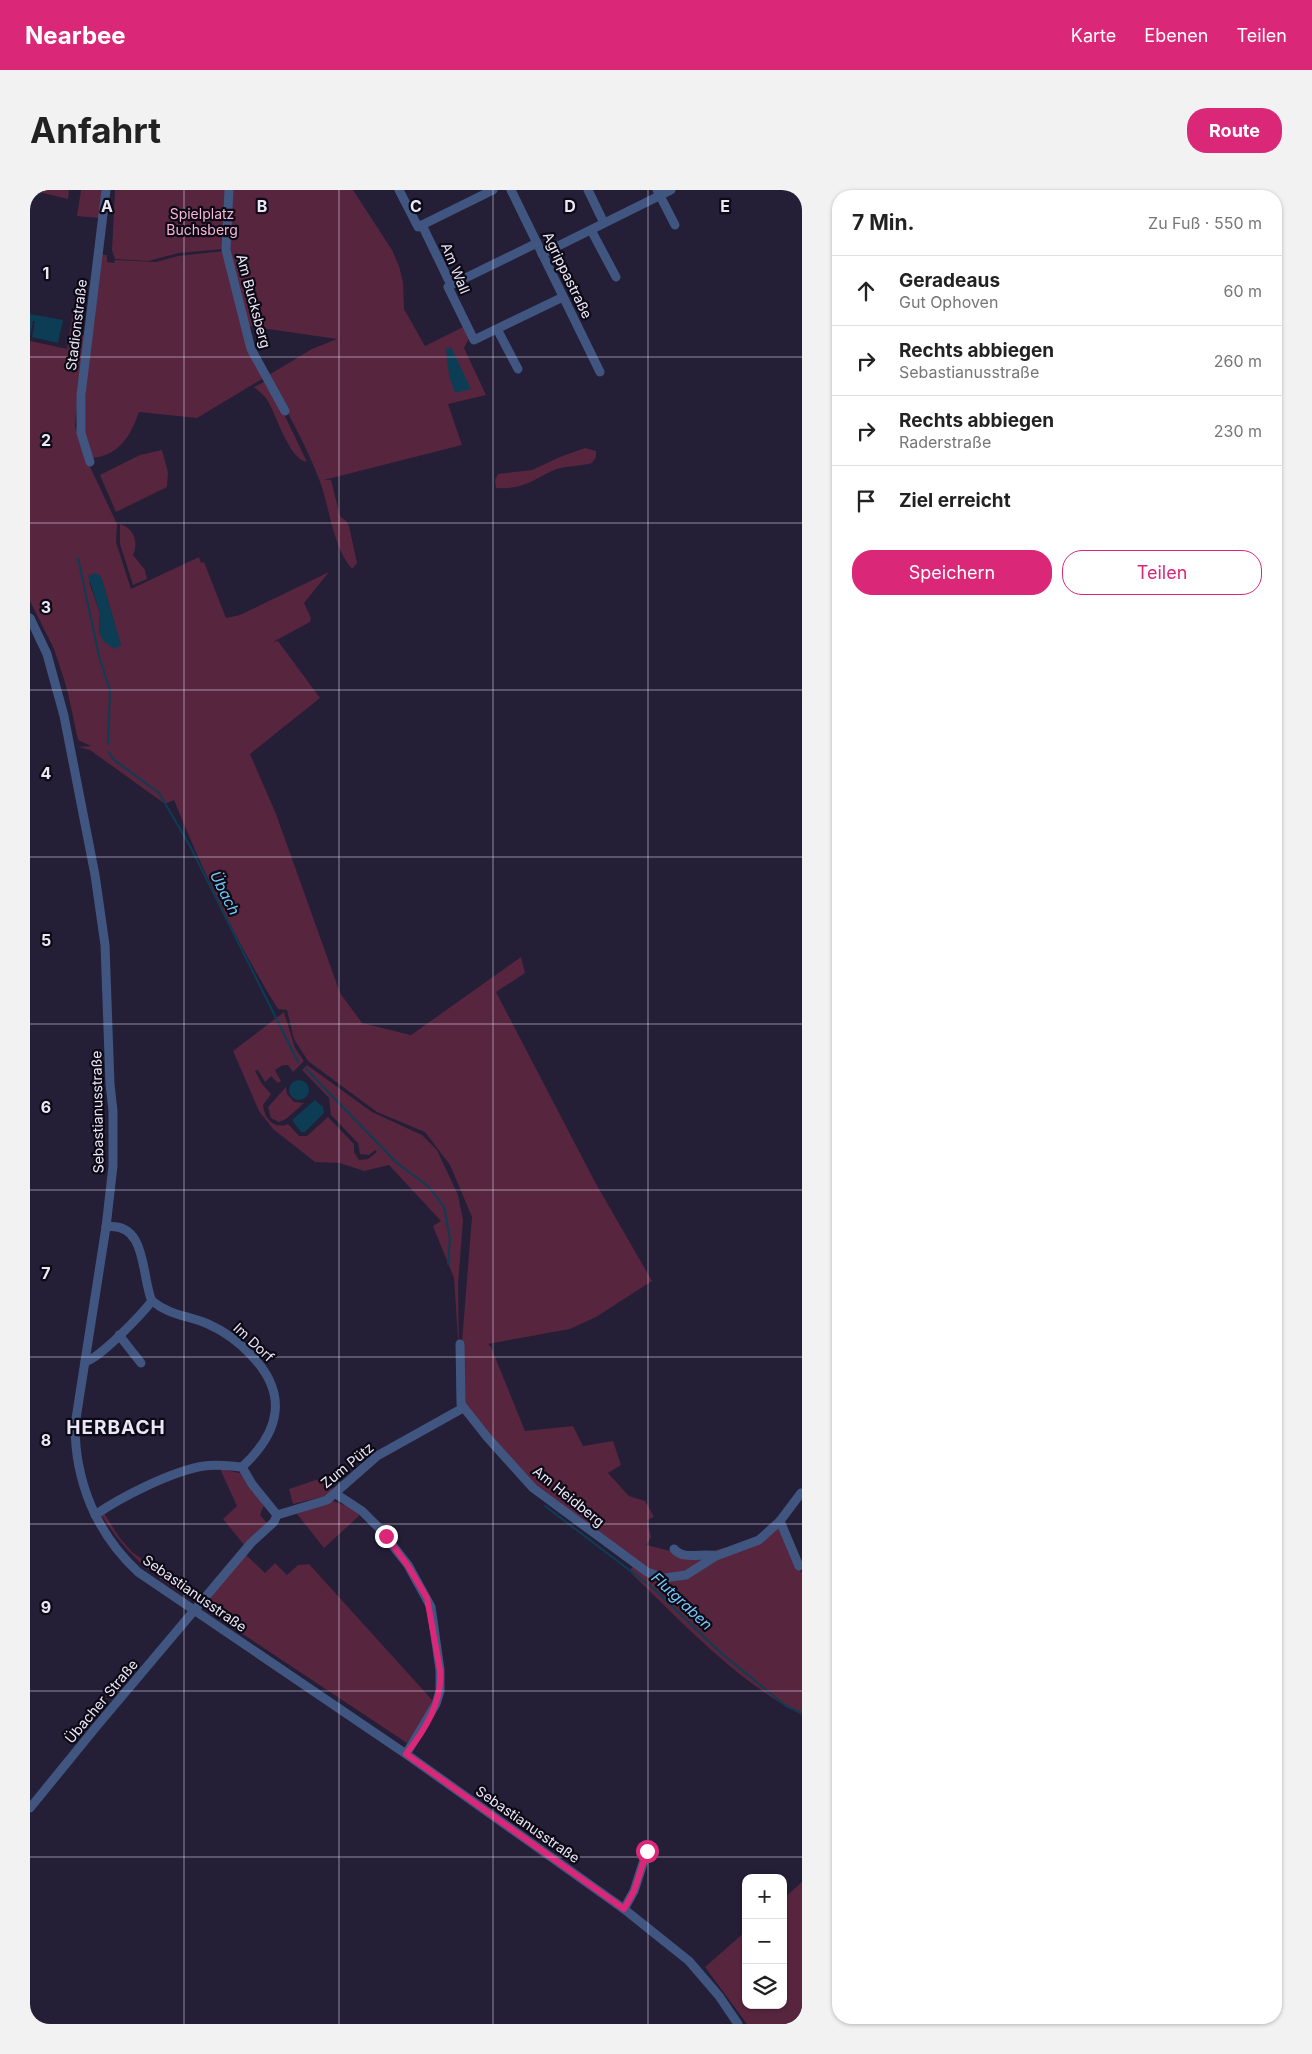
<!DOCTYPE html>
<html lang="de">
<head>
<meta charset="utf-8">
<style>
	:root { --surface:#fff; --page:#f2f2f2; --text:#222; --muted:#767676; --line:#e0e0e0; --accent:#db2777 }
	body { margin:0; font-family:Inter,sans-serif; background:var(--page); color:var(--text) }
	.controls { position:absolute; right:15px; bottom:15px; display:grid; overflow:hidden; border-radius:10px; box-shadow:0 1px 4px #0004 }
	.controls button { width:45px; height:45px; display:grid; place-items:center; padding:0; border:0; border-bottom:1px solid var(--line); background:var(--surface); color:var(--text); font:25px sans-serif }
	.stop { position:absolute; width:15px; height:15px; margin:-11px; border:4px solid #db2777; border-radius:50%; background:#fff }
	.stop.end { background:#db2777; border-color:#fff; box-shadow:0 1px 5px #0008 }
	.list { margin:0; padding:0; list-style:none }
	h2 { display:flex; justify-content:space-between; align-items:center; height:65px; margin:0; padding:0 20px; font-size:21px }
	h2 small { font-size:16px; font-weight:400; color:var(--muted) }
	.list li { display:grid; grid-template-columns:32px 1fr auto; gap:15px; align-items:center; box-sizing:border-box; height:70px; padding:0 20px; border-top:1px solid var(--line) }
	.list b { display:block; font-size:19px; white-space:nowrap }
	.list p { margin:0; font-size:16px; white-space:nowrap; color:var(--muted) }
	.list em { font-size:16px; font-style:normal; color:var(--muted) }
	.actions { display:flex; gap:10px; padding:15px 20px }
	.actions a { flex:1; padding:11px 0; border:1px solid var(--accent); border-radius:20px; text-align:center; font-size:18px; color:var(--accent) }
	.actions .main { background:var(--accent); color:#fff }
	.icon { flex:none; width:28px; height:28px; fill:none; stroke:currentColor; stroke-width:2; stroke-linecap:round; stroke-linejoin:round }
	.map { position:relative; flex:none; width:772px; height:1834px; overflow:hidden; border-radius:20px }
	header { display:flex; align-items:center; gap:30px; box-sizing:border-box; height:70px; padding:0 25px; background:var(--accent); color:#fff }
	header strong { font-size:24px }
	nav { display:flex; gap:28px; margin-inline-start:auto; font-size:18px }
	.intro { display:flex; align-items:center; justify-content:space-between; box-sizing:border-box; height:120px; padding:0 30px }
	h1 { margin:0; font-size:35px }
	.button { padding:12px 22px; border-radius:20px; background:var(--accent); color:#fff; font-size:18px; font-weight:700 }
	main { display:flex; gap:30px; padding:0 30px }
	aside { flex:1; background:var(--surface); border-radius:20px; box-shadow:0 1px 4px #0004 }
	.map>svg:first-child { display:block }
	.green { fill:#57253e; fill-rule:evenodd }
	.water { fill:#0d3d55 }
	.lines { fill:none; stroke-linecap:round; stroke-linejoin:round }
	.stream { stroke:#0d3d55; stroke-width:2 }
	.minor { stroke:#405580; stroke-width:9 }
	.route { stroke:#db2777; stroke-width:6 }
	.grid { fill:none; stroke:#eae7f8; stroke-width:1; stroke-opacity:0.55 }
	.labels { text-anchor:middle; dominant-baseline:central; stroke-width:4.5; stroke-linejoin:round; paint-order:stroke }
	.park-label { font-size:14px; fill:#f8b7d4; stroke:#0d0a15 }
	.street-label { font-size:14px; fill:#eae7f8; stroke:#0d0a15 }
	.water-label { font-size:15px; font-style:italic; fill:#72cafc; stroke:#0d0a15 }
	.district-label { font-size:19px; font-weight:bold; letter-spacing:1px; fill:#eae7f8; stroke:#0d0a15 }
	.grid-label { font-size:16px; text-anchor:middle; font-weight:bold; fill:#eae7f8; stroke:#0d0a15; stroke-width:4.5; stroke-linejoin:round; paint-order:stroke }
</style>
</head>
<body>
<header>
<strong>Nearbee</strong>
<nav><a>Karte</a><a>Ebenen</a><a>Teilen</a></nav>
</header>
<div class="intro"><h1>Anfahrt</h1><a class="button">Route</a></div>
<main>
<div class="map">
<svg width="772" height="1834" viewBox="0 0 772 1834">
	<rect width="100%" height="100%" fill="#241e37"/>
	<g class="green">
		<polygon points="0,0 39,0 38,9"/>
		<polygon points="51,0 72,0 70,28 47,26"/>
		<polygon points="85,0 196,0 193,59 149,63 118,71 85,69 82,60"/>
		<path d="M202,0h121l39,60 7,16 4,16 1,27 21,37 38,-19 6,11 -5,10 22,47 -38,9 14,41 -138,35h7l9,36 6,5 3,5 8,37 -5,6c-20,-23 -22,-62 -33,-90 -14,-36 -33,-70 -52,-103l45,-27 25,-10 -90,-13 -17,-68z"/>
		<path d="M194,61l38,128 -65,39 -58,-6c-8,23 -19,43 -46,46l-11,-26 17,-178 8,1v7l7,1 1,-3 41,2 22,-6z"/>
		<path d="M46,103l5,2 -5,39 8,1 -9,91 9,28 33,70 -1,18 15,47 68,-32 2,6 3,-1 22,56 14,-3 89,-43 -25,31 7,15 -1,4 -37,20 5,-1 42,57 -70,56 26,60 64,179 22,30 49,12 110,-78 4,16 -29,19 99,190 57,99 -56,36 -26,12 -82,15 3,3 34,84 48,-5 10,20 30,-5 8,24 -13,8 21,23 16,5 9,16 -7,3 4,17 -5,8 45,11 45,-11 6,5 39,-27 12,37 9,13v142c-66,-34 -120,-93 -173,-144l6,-7 -108,-79 -61,-79 -3,-13 -2,-46 4,-3 -3,-2 10,-125 -22,-52 -25,-33 -48,-20 -69,-51 -14,-22 -7,-29 -9,-1c-41,-66 -75,-137 -104,-209l-9,4 -75,-54 -12,-3 13,-1 -13,-6 -10,-47 -6,-20 -8,-24 -24,-48v-260l37,8zM72,390l19,65 -22,-12 1,-20 -11,-31z"/>
		<path d="M234,192l20,32 23,48c-19,-3 -31,-50 -41,-64 -3,-4 -8,-7 -12,-11z"/>
		<path d="M555,258l11,3v6l-4,6c-13,4 -28,2 -40,8 -21,10 -30,19 -56,17l-1,-8 3,-6 34,-4 28,-13z"/>
		<polygon points="132,260 138,282 137,297 86,322 70,285 110,265"/>
		<path d="M90,334c14,4 19,19 13,31l12,15 2,9 -14,6 -13,-41z"/>
		<path d="M254,822l11,36 9,13 -11,11 -5,-7h-5l-8,5 6,11 -3,2 -7,-7 -6,6 -7,-12 -3,1 7,13 9,10 -8,11c1,13 11,25 25,19l11,12h8l21,-19 26,27v8l5,8 9,-1 9,-7 -2,-2 -6,5 -9,-1 -2,-11 -27,-28 -2,-17 -27,-28 5,-5 65,47 50,23 15,15 21,45 5,25 -5,64 1,70 -5,-76 -21,-52 8,-5 -52,-56 -25,6 -24,-8 -25,-1 -42,-33 -14,-18 -26,-60z"/>
		<polygon points="256,897 257,904 264,912 274,913 256,929 249,932 241,928 238,917"/>
		<polygon points="190,1279 210,1283 234,1315 230,1325 237,1333 215,1356 193,1329 207,1316"/>
		<polygon points="292,1288 304,1301 296,1306 263,1314 259,1299"/>
		<polygon points="303,1311 322,1318 330,1325 294,1358 264,1320"/>
		<path d="M74,1323l15,24 13,15 67,47 -5,2c-41,-26 -65,-43 -92,-85z"/>
		<polygon points="215,1364 235,1383 245,1373 257,1385 268,1375 279,1374 404,1512 377,1553 175,1419 173,1416"/>
		<polygon points="772,1692 772,1834 717,1834 675,1777 716,1741 716,1815 753,1815 753,1709"/>
	</g>
	<g class="water">
		<polygon points="0,124 33,130 28,153 2,147 5,131 3,131 0,146"/>
		<polygon points="421,157 441,199 425,203 419,186 416,159"/>
		<polygon points="64,383 70,385 72,390 91,455 85,459 74,452 69,443 70,423 58,386"/>
		<circle cx="269" cy="900" r="10"/>
		<polygon points="285,910 293,917 294,923 275,942 271,942 262,930"/>
	</g>
	<g class="lines">
		<g class="stream">
			<polyline points="48,368 69,466 80,501 78,554"/>
			<polyline points="79,562 83,569 129,603 160,656 268,872"/>
			<polyline points="276,879 367,973 399,997 414,1017 420,1050 418,1074"/>
			<polyline points="515,1316 623,1398 691,1463 756,1516 772,1523"/>
		</g>
		<g class="minor">
			<polyline points="199,0 196,60 221,159 255,221"/>
			<polyline points="369,0 388,37 392,35 421,95 418,97 444,150 533,107"/>
			<polyline points="481,0 570,182"/>
			<polyline points="558,0 574,33"/>
			<polyline points="627,0 645,35"/>
			<polyline points="392,35 463,0"/>
			<polyline points="561,40 586,87"/>
			<polyline points="512,64 641,0"/>
			<polyline points="421,95 507,53"/>
			<polyline points="467,139 488,179"/>
			<polyline points="60,272 51,243 51,205 76,0"/>
			<path d="M0,428l17,36 17,62 31,159 10,70 5,139 3,27v55l-7,61 -31,198c0,56 21,108 63,147l268,182 218,155 65,52 30,35 19,28"/>
			<path d="M76,1037c42,-6 35,51 46,74 19,15 35,14 56,23 16,7 31,18 43,31 38,39 29,77 -9,112"/>
			<polyline points="89,1145 111,1173"/>
			<polyline points="430,1154 431,1214 457,1247 503,1298 617,1382 634,1388 656,1385 686,1366 729,1350 750,1331 771,1303"/>
			<path d="M55,1172c16,-5 55,-46 67,-61"/>
			<polyline points="212,1277 222,1294 247,1325"/>
			<polyline points="306,1304 332,1321 348,1337 378,1375 401,1417 410,1480 410,1501 406,1514 376,1564"/>
			<path d="M65,1325c26,-18 77,-44 109,-49 13,-2 25,0 38,1"/>
			<polyline points="750,1331 769,1376"/>
			<path d="M644,1359c10,12 29,3 42,7"/>
			<polyline points="0,1618 66,1537 221,1353 244,1332 247,1325 297,1310 347,1266 433,1218"/>
			<polyline points="594,1719 604,1701 617,1661"/>
		</g>
	</g>
	<g class="lines">
		<path class="route" d="M356,1346l22,30 19,32 13,72c3,31 -15,60 -34,84l218,155 10,-18 13,-40"/>
	</g>
	<path class="grid" d="M154,0v1834M309,0v1834M463,0v1834M618,0v1834M0,167h772M0,333h772M0,500h772M0,667h772M0,834h772M0,1000h772M0,1167h772M0,1334h772M0,1501h772M0,1667h772"/>
	<g class="labels">
		<g class="park-label">
			<text x="172" y="23">Spielplatz<tspan x="172" dy="16">Buchsberg</tspan></text>
		</g>
		<g class="street-label">
			<text transform="translate(426 78) rotate(68)">Am Wall</text>
			<text transform="translate(538 85) rotate(64)">Agrippastraße</text>
			<text transform="translate(224 111) rotate(75)">Am Bucksberg</text>
			<text transform="translate(46 135) rotate(-83)">Stadionstraße</text>
			<text transform="translate(67 922) rotate(-91)">Sebastianusstraße</text>
			<text transform="translate(224 1152) rotate(43)">Im Dorf</text>
			<text transform="translate(317 1275) rotate(-39)">Zum Pütz</text>
			<text transform="translate(539 1306) rotate(39)">Am Heidberg</text>
			<text transform="translate(165 1403) rotate(35)">Sebastianusstraße</text>
			<text transform="translate(71 1511) rotate(-50)">Übacher Straße</text>
			<text transform="translate(498 1634) rotate(35)">Sebastianusstraße</text>
		</g>
		<g class="water-label">
			<text transform="translate(195 703) rotate(63)">Übach</text>
			<text transform="translate(652 1411) rotate(43)">Flutgraben</text>
		</g>
		<g class="district-label">
			<text x="86" y="1237">HERBACH</text>
		</g>
	</g>
	<g class="grid-label">
		<text x="77" y="22">A</text>
		<text x="232" y="22">B</text>
		<text x="386" y="22">C</text>
		<text x="540" y="22">D</text>
		<text x="695" y="22">E</text>
		<text x="16" y="89">1</text>
		<text x="16" y="256">2</text>
		<text x="16" y="423">3</text>
		<text x="16" y="589">4</text>
		<text x="16" y="756">5</text>
		<text x="16" y="923">6</text>
		<text x="16" y="1089">7</text>
		<text x="16" y="1256">8</text>
		<text x="16" y="1423">9</text>
	</g>
</svg>
<div class="controls">
<button>+</button>
<button>−</button>
<button><svg class="icon" aria-label="layers" viewBox="0 0 24 24"><path d="M12 4l9 5-9 5-9-5zM3 14l9 5 9-5"/></svg></button>
</div>
<div class="stop" style="left:617px;top:1661px"></div>
<div class="stop end" style="left:356px;top:1346px"></div>
</div>
<aside>
<h2>7 Min.<small>Zu Fuß · 550 m</small></h2>
<ul class="list">
<li><svg class="icon" aria-label="ahead" viewBox="0 0 24 24"><path d="M12 20V5M6 11l6-6 6 6"/></svg><div><b>Geradeaus</b><p>Gut Ophoven</p></div><em>60 m</em></li>
<li><svg class="icon" aria-label="right" viewBox="0 0 24 24"><path d="M7 20v-9h11M14 6l5 5-5 5"/></svg><div><b>Rechts abbiegen</b><p>Sebastianusstraße</p></div><em>260 m</em></li>
<li><svg class="icon" aria-label="right" viewBox="0 0 24 24"><path d="M7 20v-9h11M14 6l5 5-5 5"/></svg><div><b>Rechts abbiegen</b><p>Raderstraße</p></div><em>230 m</em></li>
<li><svg class="icon" aria-label="arrive" viewBox="0 0 24 24"><path d="M6 21V4h12l-3 4 3 4H6"/></svg><div><b>Ziel erreicht</b></div></li>
</ul>
<div class="actions"><a class="main">Speichern</a><a>Teilen</a></div>
</aside>
</main>
</body>
</html>
